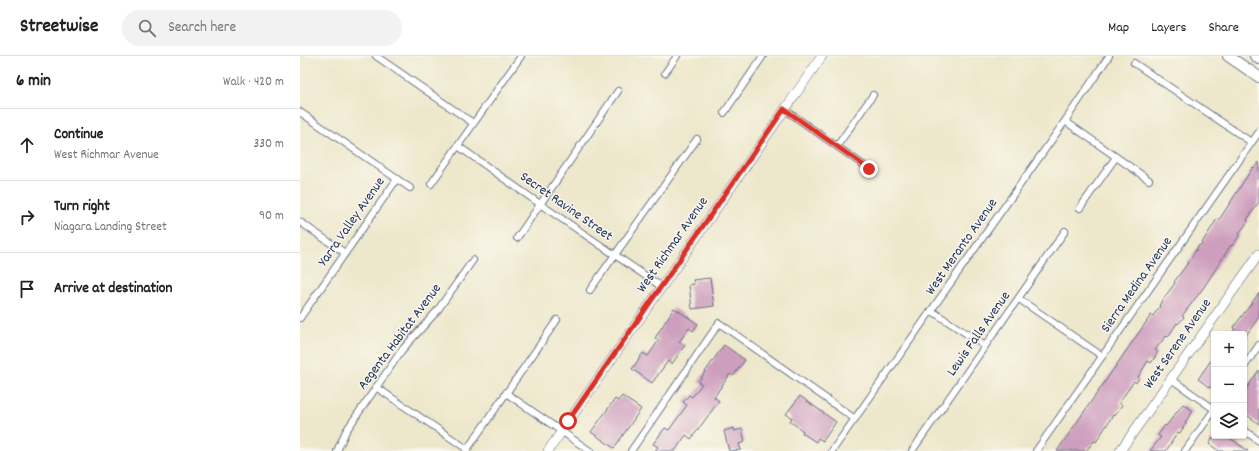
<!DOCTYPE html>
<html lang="en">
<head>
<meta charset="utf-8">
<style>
	:root { --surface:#fff; --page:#f2f2f2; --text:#222; --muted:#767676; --line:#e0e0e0 }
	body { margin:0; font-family:Dekko,sans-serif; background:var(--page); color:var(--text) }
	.controls { position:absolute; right:12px; bottom:12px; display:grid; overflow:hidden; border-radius:4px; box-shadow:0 1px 3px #0004 }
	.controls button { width:36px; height:36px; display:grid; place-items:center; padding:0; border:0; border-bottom:1px solid var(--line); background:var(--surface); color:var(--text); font:20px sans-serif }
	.stop { position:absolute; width:12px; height:12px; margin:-9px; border:3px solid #d93025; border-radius:50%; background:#fff }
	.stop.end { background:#d93025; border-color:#fff; box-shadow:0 1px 4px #0008 }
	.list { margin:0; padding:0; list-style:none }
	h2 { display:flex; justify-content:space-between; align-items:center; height:52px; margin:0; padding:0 16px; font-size:17px }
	h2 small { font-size:13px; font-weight:400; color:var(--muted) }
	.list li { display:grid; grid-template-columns:26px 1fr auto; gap:12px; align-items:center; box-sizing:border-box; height:72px; padding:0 16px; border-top:1px solid var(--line) }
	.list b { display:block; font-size:15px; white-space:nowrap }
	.list p { margin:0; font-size:13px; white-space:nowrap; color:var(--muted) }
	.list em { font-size:13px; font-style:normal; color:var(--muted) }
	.icon { flex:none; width:22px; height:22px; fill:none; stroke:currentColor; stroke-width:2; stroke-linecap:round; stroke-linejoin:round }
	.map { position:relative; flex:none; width:959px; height:395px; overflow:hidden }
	header { display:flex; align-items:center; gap:24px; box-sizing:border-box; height:56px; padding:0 20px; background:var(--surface); border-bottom:1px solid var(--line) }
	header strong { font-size:19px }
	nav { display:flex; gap:22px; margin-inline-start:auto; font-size:14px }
	.search { width:280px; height:36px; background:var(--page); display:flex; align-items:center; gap:10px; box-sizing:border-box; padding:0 14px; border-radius:22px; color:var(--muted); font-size:15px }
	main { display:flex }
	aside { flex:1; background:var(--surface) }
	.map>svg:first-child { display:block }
	.building { fill:#cd9ebd }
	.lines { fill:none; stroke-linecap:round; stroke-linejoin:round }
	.street-casing { stroke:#646f84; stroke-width:8 }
	.secondary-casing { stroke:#646f84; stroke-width:10 }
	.primary-casing { stroke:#646f84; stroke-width:12 }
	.street { stroke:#fff; stroke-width:6 }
	.secondary { stroke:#fff; stroke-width:9 }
	.primary { stroke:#fff; stroke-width:10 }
	.route { stroke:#d93025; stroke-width:5 }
	.labels { text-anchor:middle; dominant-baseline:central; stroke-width:3; stroke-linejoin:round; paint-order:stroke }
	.street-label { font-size:14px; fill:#1b2f5e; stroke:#fbf7ec }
</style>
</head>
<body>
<header>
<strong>Streetwise</strong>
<div class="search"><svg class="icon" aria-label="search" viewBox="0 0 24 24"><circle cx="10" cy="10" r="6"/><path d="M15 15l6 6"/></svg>Search here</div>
<nav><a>Map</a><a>Layers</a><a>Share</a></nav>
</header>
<main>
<aside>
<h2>6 min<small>Walk · 420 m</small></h2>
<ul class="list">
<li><svg class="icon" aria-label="ahead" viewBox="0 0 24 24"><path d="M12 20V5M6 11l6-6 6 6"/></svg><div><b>Continue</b><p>West Richmar Avenue</p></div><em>330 m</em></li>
<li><svg class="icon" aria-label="right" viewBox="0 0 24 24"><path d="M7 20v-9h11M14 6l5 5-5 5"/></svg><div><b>Turn right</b><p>Niagara Landing Street</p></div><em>90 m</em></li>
<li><svg class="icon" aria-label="arrive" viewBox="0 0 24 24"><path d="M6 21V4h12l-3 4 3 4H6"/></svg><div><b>Arrive at destination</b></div></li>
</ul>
</aside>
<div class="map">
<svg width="959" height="395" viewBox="0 0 959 395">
	<rect width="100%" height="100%" fill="#fbf7ec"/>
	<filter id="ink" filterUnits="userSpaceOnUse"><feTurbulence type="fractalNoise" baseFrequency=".025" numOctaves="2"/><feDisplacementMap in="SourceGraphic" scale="8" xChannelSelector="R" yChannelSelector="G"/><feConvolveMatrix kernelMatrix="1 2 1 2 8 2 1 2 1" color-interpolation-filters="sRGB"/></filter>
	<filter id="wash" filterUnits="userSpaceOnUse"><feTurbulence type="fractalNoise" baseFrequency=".012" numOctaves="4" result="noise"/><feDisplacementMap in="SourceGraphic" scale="16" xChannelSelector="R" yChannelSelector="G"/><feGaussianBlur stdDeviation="0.9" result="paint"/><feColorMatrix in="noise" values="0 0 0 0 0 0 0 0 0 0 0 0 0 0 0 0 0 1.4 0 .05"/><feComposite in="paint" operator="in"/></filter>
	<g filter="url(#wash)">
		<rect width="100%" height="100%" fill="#ede7cb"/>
		<g id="blocks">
			<g class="building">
				<polygon points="959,106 959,146 947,164 948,165 939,178 940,179 932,190 931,189 904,231 882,260 884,261 878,268 877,267 868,281 866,280 855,294 858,296 851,307 848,305 838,321 839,322 836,327 834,325 819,347 822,349 814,360 813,359 796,386 794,385 786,395 757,395 851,259 853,260 860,250 859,249 875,227 874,226 882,215 893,200 892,200 899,189 900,190 917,163 919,164 953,111 954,112"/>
				<polygon points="410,222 414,250 392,253 389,229 394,228 393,224"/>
				<polygon points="959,237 959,261 945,281 944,278 931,278 935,273 933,272"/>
				<polygon points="374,252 398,268 393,275 389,272 379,286 385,289 372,308 368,305 352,327 332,313 343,297 348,300 359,284 355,282"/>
				<polygon points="424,289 445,304 433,320 430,318 414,341 419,345 391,383 386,379 375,395 355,395 358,391 353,388 365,372 369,374 387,349 383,346 389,339 392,341 402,328 398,326"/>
				<polygon points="914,300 914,326 910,332 898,323"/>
				<polygon points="959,314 959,368 944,357 944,336"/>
				<polygon points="322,340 341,353 314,392 291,376 315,343 318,345"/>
				<polygon points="500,340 536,366 523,385 518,382 516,386 502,377 503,375 490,365 492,362 486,358"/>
				<polygon points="883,348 893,355 885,366 886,367 880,377 878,376 866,395 850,395 861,381 858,379 865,369 866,370"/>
				<polygon points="434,372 434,375 442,373 445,386 439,388 441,394 429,395 424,375"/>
				<polygon points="914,380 927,380 948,395 919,395 909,388"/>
			</g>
		</g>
	</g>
	<g filter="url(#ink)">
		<use href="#blocks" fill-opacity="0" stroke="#646f84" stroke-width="1"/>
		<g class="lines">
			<g class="street-casing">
				<g id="street">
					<polyline points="76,0 173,67"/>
					<polyline points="834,7 951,86"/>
					<polyline points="365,17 377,0"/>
					<polyline points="484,53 569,113"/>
					<polyline points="0,56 110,132"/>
					<polyline points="424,57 463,0"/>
					<polyline points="765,65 849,124"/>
					<polyline points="158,90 240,148 362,231"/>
					<polyline points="537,90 573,39"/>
					<polyline points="131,128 221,0"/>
					<polyline points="780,152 816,101"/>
					<polyline points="0,166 45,197"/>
					<polyline points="217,182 318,35"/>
					<polyline points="290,234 397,83"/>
					<polyline points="719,243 802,300"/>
					<polyline points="632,255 685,290"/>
					<polyline points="0,262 97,123"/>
					<polyline points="944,311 959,289"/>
					<polyline points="871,323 914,353"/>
					<polyline points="76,331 167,393"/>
					<polyline points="206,337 290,395"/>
					<polyline points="944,374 959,385"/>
					<polyline points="37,395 46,375 102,294 137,255 173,204"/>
					<polyline points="166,395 257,264"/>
					<polyline points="331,395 419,267 555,363"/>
					<polyline points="532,395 765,65 809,0"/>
					<polyline points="612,395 765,175"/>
					<polyline points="736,395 959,76"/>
					<polyline points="885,395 914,354"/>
				</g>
			</g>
			<g class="secondary-casing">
				<g id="secondary">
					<polyline points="248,395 522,0"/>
					<polyline points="820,395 959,198"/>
				</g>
			</g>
			<g class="primary-casing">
				<g id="primary">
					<polyline points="928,0 959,21"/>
					<polyline points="955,0 959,3"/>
				</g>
			</g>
			<use href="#street" class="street"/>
			<use href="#secondary" class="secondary"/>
			<use href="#primary" class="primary"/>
		</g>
	</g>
	<g class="lines" filter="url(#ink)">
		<polyline class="route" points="268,365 484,53 569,113"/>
	</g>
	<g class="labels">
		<g class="street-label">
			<text transform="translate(266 151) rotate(35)">Secret Ravine Street</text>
			<text transform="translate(52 166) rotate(-55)">Yarra Valley Avenue</text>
			<text transform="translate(373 189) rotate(-55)">West Richmar Avenue</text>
			<text transform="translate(662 191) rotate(-55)">West Meranto Avenue</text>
			<text transform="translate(837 229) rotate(-55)">Sierra Medina Avenue</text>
			<text transform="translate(679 278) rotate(-55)">Lewis Falls Avenue</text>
			<text transform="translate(100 281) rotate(-53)">Aegenta Habitat Avenue</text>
			<text transform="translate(878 288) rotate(-55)">West Serene Avenue</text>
		</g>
	</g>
</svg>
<div class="controls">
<button>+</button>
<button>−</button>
<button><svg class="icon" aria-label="layers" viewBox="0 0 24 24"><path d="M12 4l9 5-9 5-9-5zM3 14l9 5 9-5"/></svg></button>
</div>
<div class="stop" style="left:268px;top:365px"></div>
<div class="stop end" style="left:569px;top:113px"></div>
</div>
</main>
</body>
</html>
